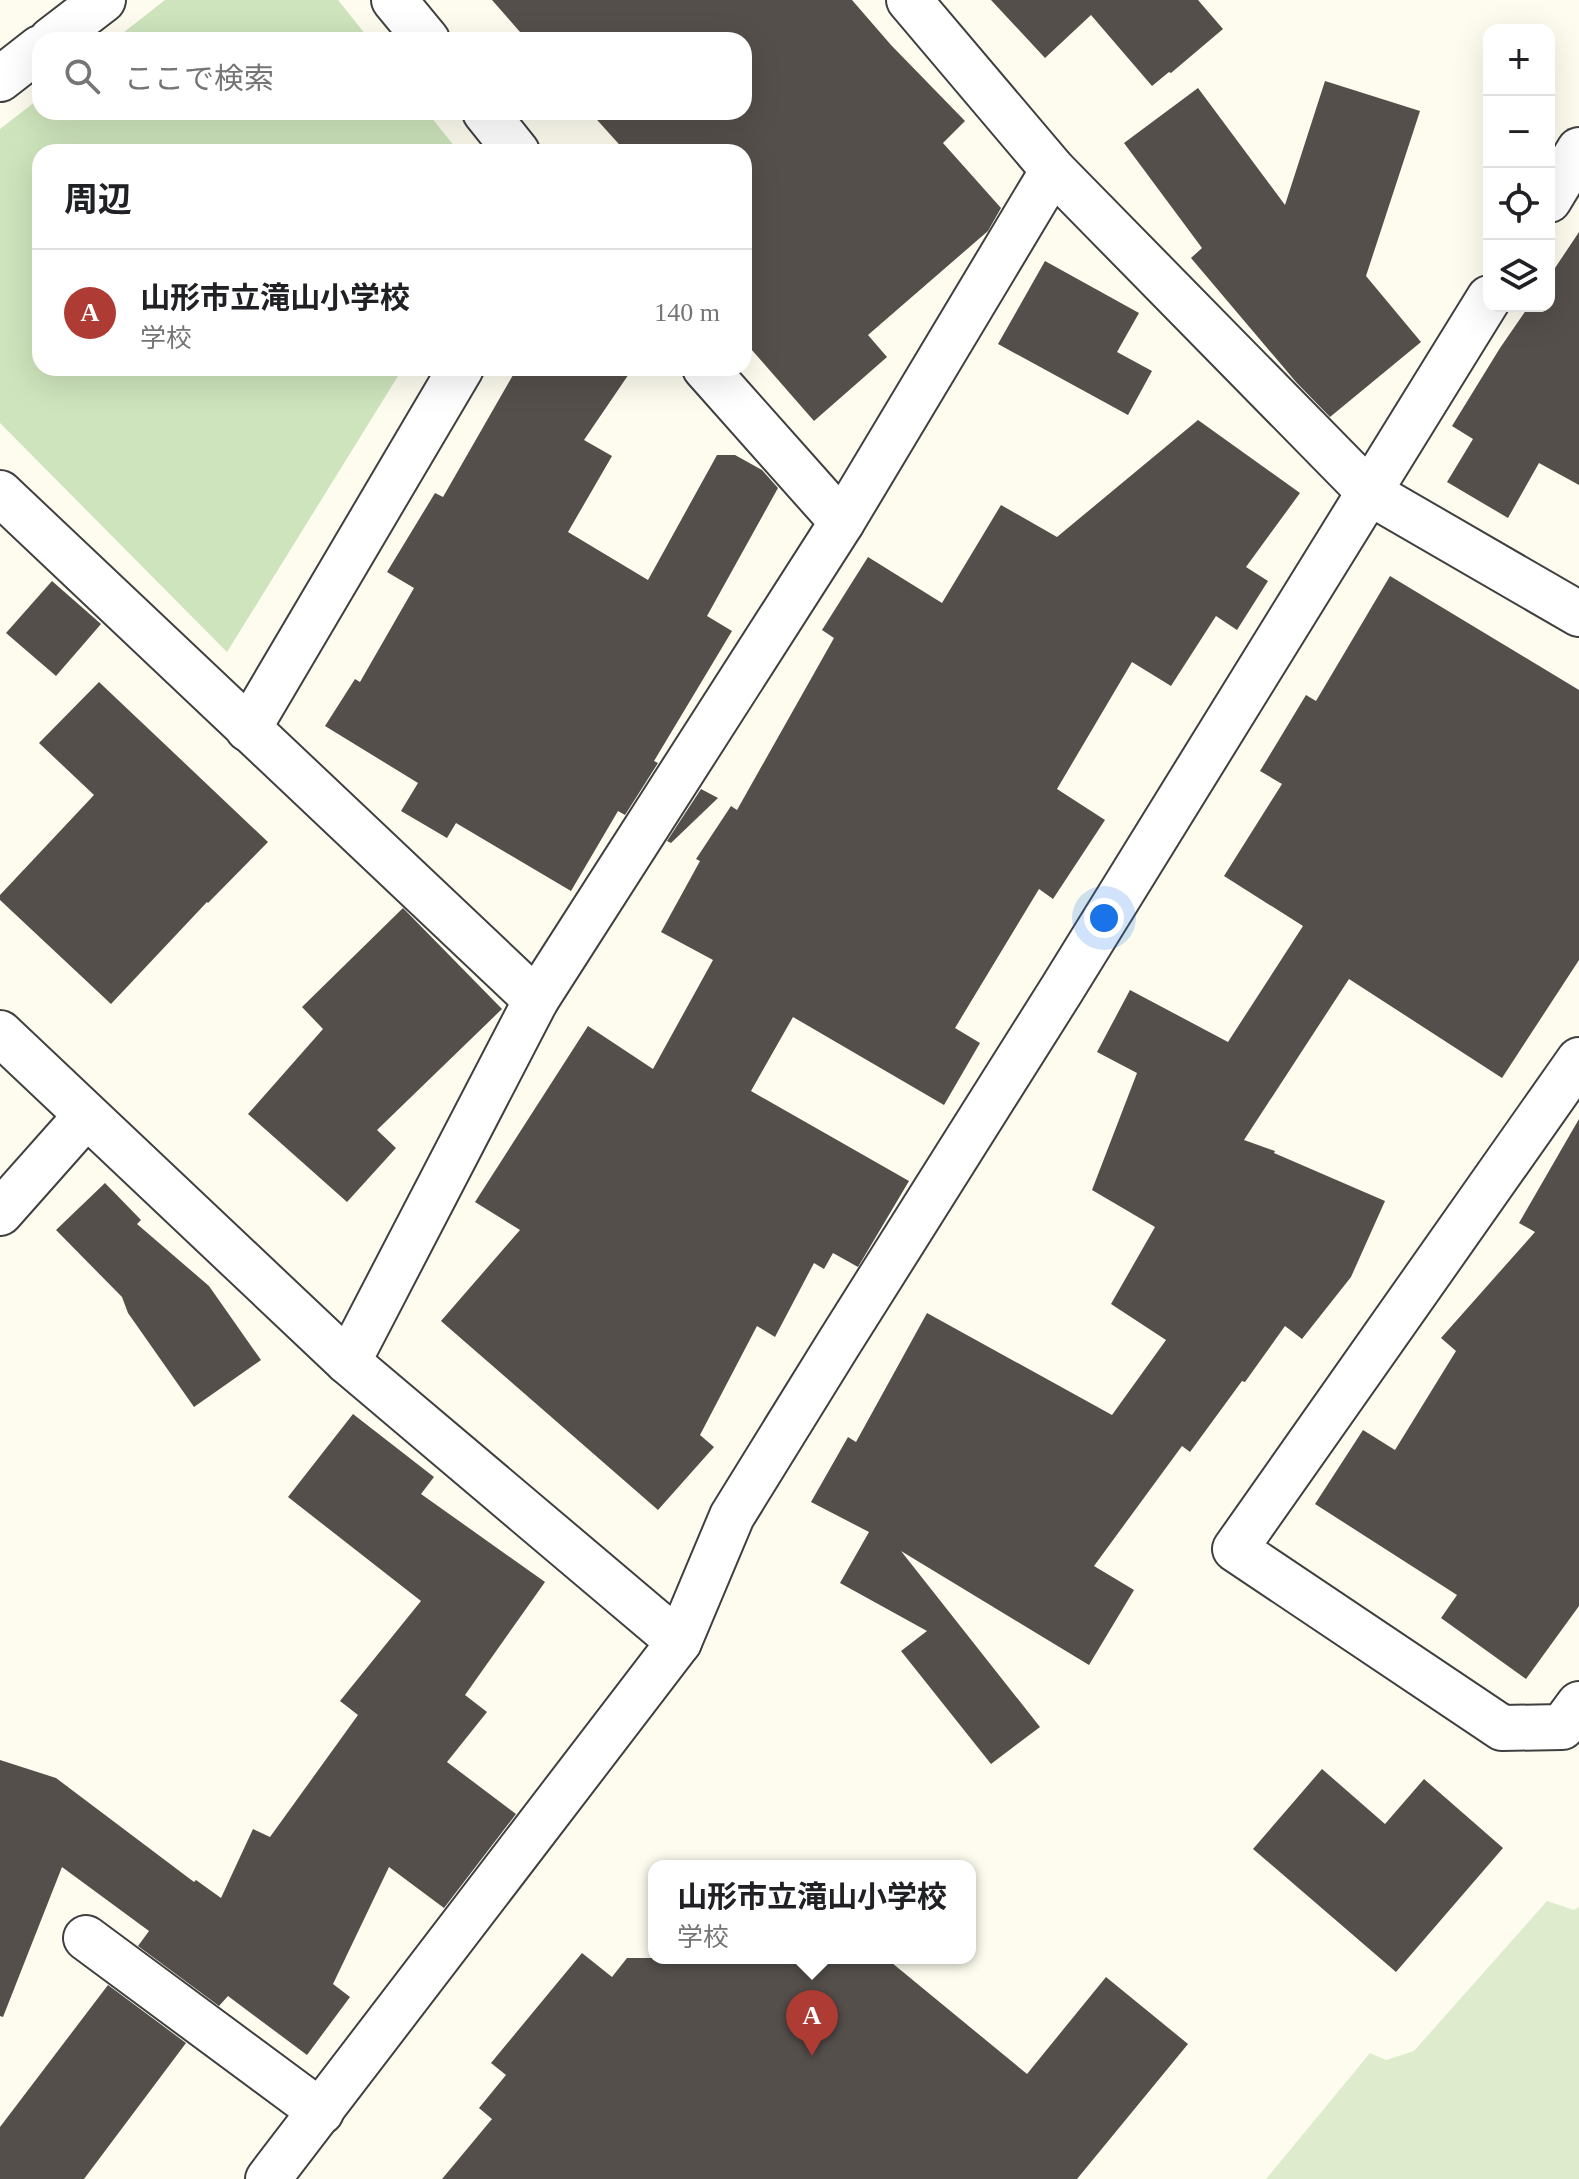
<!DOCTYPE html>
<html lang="ja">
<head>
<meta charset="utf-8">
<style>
	:root { --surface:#fff; --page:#f6f6f6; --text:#202124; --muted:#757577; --line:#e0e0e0; --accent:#ae3b34 }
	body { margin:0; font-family:"Times New Roman","Noto Sans JP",serif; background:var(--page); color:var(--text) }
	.controls { position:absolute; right:24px; top:24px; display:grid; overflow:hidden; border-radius:16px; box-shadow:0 8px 32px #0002 }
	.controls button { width:72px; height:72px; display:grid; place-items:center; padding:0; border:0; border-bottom:2px solid var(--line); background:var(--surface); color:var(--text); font:40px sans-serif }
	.you { position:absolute; left:1104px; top:918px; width:28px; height:28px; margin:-20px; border:6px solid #fff; border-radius:50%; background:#1a73e8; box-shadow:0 0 0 12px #1a73e833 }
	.badge { display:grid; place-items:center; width:52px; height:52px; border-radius:50%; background:var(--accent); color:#fff; font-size:26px; font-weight:700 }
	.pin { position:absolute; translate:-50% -66px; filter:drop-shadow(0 2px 4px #0008) }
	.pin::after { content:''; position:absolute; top:42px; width:28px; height:24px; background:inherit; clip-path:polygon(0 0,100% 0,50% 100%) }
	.popup { position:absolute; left:648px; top:1860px; width:328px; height:104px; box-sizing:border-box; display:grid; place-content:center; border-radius:16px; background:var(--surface); filter:drop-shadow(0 2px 6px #0005); font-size:26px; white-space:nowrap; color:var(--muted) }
	.popup b { font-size:30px; color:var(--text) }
	.popup::after { content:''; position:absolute; left:50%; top:100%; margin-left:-16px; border:16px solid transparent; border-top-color:var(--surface) }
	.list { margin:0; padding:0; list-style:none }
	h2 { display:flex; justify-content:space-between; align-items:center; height:104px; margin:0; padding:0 32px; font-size:34px }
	h2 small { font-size:26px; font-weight:400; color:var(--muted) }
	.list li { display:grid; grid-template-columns:52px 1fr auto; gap:24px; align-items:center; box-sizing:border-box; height:128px; padding:0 32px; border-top:2px solid var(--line) }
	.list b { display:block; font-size:30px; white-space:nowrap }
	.list p { margin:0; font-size:26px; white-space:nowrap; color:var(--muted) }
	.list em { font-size:26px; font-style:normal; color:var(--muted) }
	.icon { flex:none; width:44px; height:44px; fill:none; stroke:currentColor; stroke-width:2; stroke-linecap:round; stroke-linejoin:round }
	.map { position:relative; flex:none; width:1579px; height:2179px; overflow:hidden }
	.search { position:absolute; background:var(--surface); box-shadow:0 8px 32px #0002; left:32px; top:32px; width:720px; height:88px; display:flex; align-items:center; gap:20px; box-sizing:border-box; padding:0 28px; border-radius:24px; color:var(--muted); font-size:30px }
	.panel { position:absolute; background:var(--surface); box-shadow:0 8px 32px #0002; left:32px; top:144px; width:720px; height:232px; border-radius:24px }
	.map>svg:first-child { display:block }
	.green { fill:#cde4bc }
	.pitch { fill:#deeccd }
	.building { fill:#544f4b }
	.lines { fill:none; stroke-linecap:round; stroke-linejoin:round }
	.minor-casing { stroke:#404040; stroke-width:48 }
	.minor { stroke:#fff; stroke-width:44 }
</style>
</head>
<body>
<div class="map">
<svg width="1579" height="2179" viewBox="0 0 1579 2179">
	<rect width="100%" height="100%" fill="#fdfcef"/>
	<g class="green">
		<polygon points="165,0 338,0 370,40 114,40"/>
		<polygon points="40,98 40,112 427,112 459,152 40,152 40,368 403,368 227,652 0,423 0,129"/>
	</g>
	<polygon class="pitch" points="1547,1901 1574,1910 1579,1907 1579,2179 1266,2179 1370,2053 1386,2060 1414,2051"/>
	<g class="building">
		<polygon points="492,0 852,0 891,45 965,121 943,143 1001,208 988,231 868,335 887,357 814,421 744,341 744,152 626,152 590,112 744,112 744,40 527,40"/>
		<polygon points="991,0 1198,0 1223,29 1171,73 1169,72 1152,86 1091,15 1045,58"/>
		<polygon points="1325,81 1420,111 1366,276 1421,342 1330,417 1296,382 1191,258 1202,248 1124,143 1198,88 1285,205"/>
		<polygon points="1579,232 1579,485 1539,463 1508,518 1447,482 1473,439 1452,426 1500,348 1529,306 1549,306 1549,277"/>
		<polygon points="1045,261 1139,313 1117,352 1152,371 1128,415 998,344"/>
		<polygon points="517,368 633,368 584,440 612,456 568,532 648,580 717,455 735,455 762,470 778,488 707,616 732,631 654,761 658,763 625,815 618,811 571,891 456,823 447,838 401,811 418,783 325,726 355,679 360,682 414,588 387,572 435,493 443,497"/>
		<polygon points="1198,420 1300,493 1246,567 1268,581 1237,630 1216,616 1171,686 1132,662 1057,789 1105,820 1053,899 1039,889 955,1028 980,1043 944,1105 793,1017 751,1091 909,1181 858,1267 833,1253 824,1269 814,1263 775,1337 757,1326 700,1435 714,1447 658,1510 441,1321 520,1230 475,1202 588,1026 653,1069 713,960 661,932 700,861 696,859 731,806 737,810 834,638 822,630 868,557 942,603 1001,505 1057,537"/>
		<polygon points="1390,576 1579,690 1579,960 1502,1078 1349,979 1244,1140 1275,1151 1274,1153 1385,1201 1351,1277 1302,1339 1285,1326 1245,1382 1242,1381 1190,1452 1182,1446 1094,1566 1134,1590 1089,1665 901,1551 1040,1727 991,1764 901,1651 927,1631 840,1583 869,1532 811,1502 848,1437 856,1442 927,1313 1112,1415 1166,1340 1111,1304 1155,1227 1092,1190 1137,1073 1097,1052 1130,990 1228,1042 1303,926 1224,876 1282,784 1260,771 1306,695 1316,701"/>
		<polygon points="52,581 101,624 56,676 6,633"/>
		<polygon points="99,682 268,842 208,903 207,902 111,1004 0,900 0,895 94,795 39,743"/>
		<polygon points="701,789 718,798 671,843 667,841"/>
		<polygon points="403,908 502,1009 377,1130 396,1148 347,1202 248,1114 323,1029 302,1007"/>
		<polygon points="1579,1119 1579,1606 1526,1679 1441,1618 1457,1595 1315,1504 1363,1430 1395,1450 1456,1351 1441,1338 1535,1232 1519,1223"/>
		<polygon points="105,1183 141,1220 137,1224 209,1286 261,1360 194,1407 128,1313 122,1297 56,1230"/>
		<polygon points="353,1414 434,1477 421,1494 545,1582 465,1695 487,1712 447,1762 516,1814 444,1908 389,1867 333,1984 350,1997 307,2055 228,1996 219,2006 138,1946 149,1931 62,1867 3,2017 0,2016 0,1760 56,1778 194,1882 196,1880 221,1898 253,1829 270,1837 358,1715 340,1701 421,1601 288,1497"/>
		<polygon points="1322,1769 1385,1824 1424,1779 1503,1848 1396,1972 1253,1849"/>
		<polygon points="582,1953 612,1977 627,1958 886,1958 1027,2074 1106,1977 1188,2044 1077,2179 442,2179 492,2119 479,2108 506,2075 491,2063"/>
		<polygon points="108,1985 186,2043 84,2179 0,2179 0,2127"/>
	</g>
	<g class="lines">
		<g class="minor-casing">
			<g id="minor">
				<polyline points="394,0 427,40"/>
				<polyline points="909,0 1053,170 1370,493 1579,614"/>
				<polyline points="51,40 103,0"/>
				<polyline points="0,79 40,48"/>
				<polyline points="485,112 517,152"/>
				<polyline points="1549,200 1579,150"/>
				<polyline points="705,368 842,522"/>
				<polyline points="0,493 536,1000"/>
				<polyline points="248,729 461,368"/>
				<polyline points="0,1033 348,1362 679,1642"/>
				<polyline points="1579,1060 1235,1549 1502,1728 1562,1727 1579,1704"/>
				<polyline points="0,1213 86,1116"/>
				<polyline points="348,1362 536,1000 842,522 1053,170"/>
				<polyline points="86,1938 321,2112"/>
				<polyline points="268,2179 679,1642 732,1516 839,1343 1062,989 1489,298"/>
			</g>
		</g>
		<use href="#minor" class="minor"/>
	</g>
</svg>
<div class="controls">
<button>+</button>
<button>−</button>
<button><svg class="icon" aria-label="locate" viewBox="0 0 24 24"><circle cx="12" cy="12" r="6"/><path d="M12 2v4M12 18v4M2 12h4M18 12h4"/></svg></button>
<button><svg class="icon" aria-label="layers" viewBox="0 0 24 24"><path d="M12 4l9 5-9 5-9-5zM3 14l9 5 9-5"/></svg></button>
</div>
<div class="you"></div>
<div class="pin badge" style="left:812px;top:2056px">A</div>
<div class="popup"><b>山形市立滝山小学校</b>学校</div>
<div class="search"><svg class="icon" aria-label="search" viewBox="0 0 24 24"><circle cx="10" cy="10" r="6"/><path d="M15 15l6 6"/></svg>ここで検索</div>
<section class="panel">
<h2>周辺<small></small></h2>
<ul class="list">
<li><span class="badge">A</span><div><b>山形市立滝山小学校</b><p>学校</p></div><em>140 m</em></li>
</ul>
</section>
</div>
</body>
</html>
